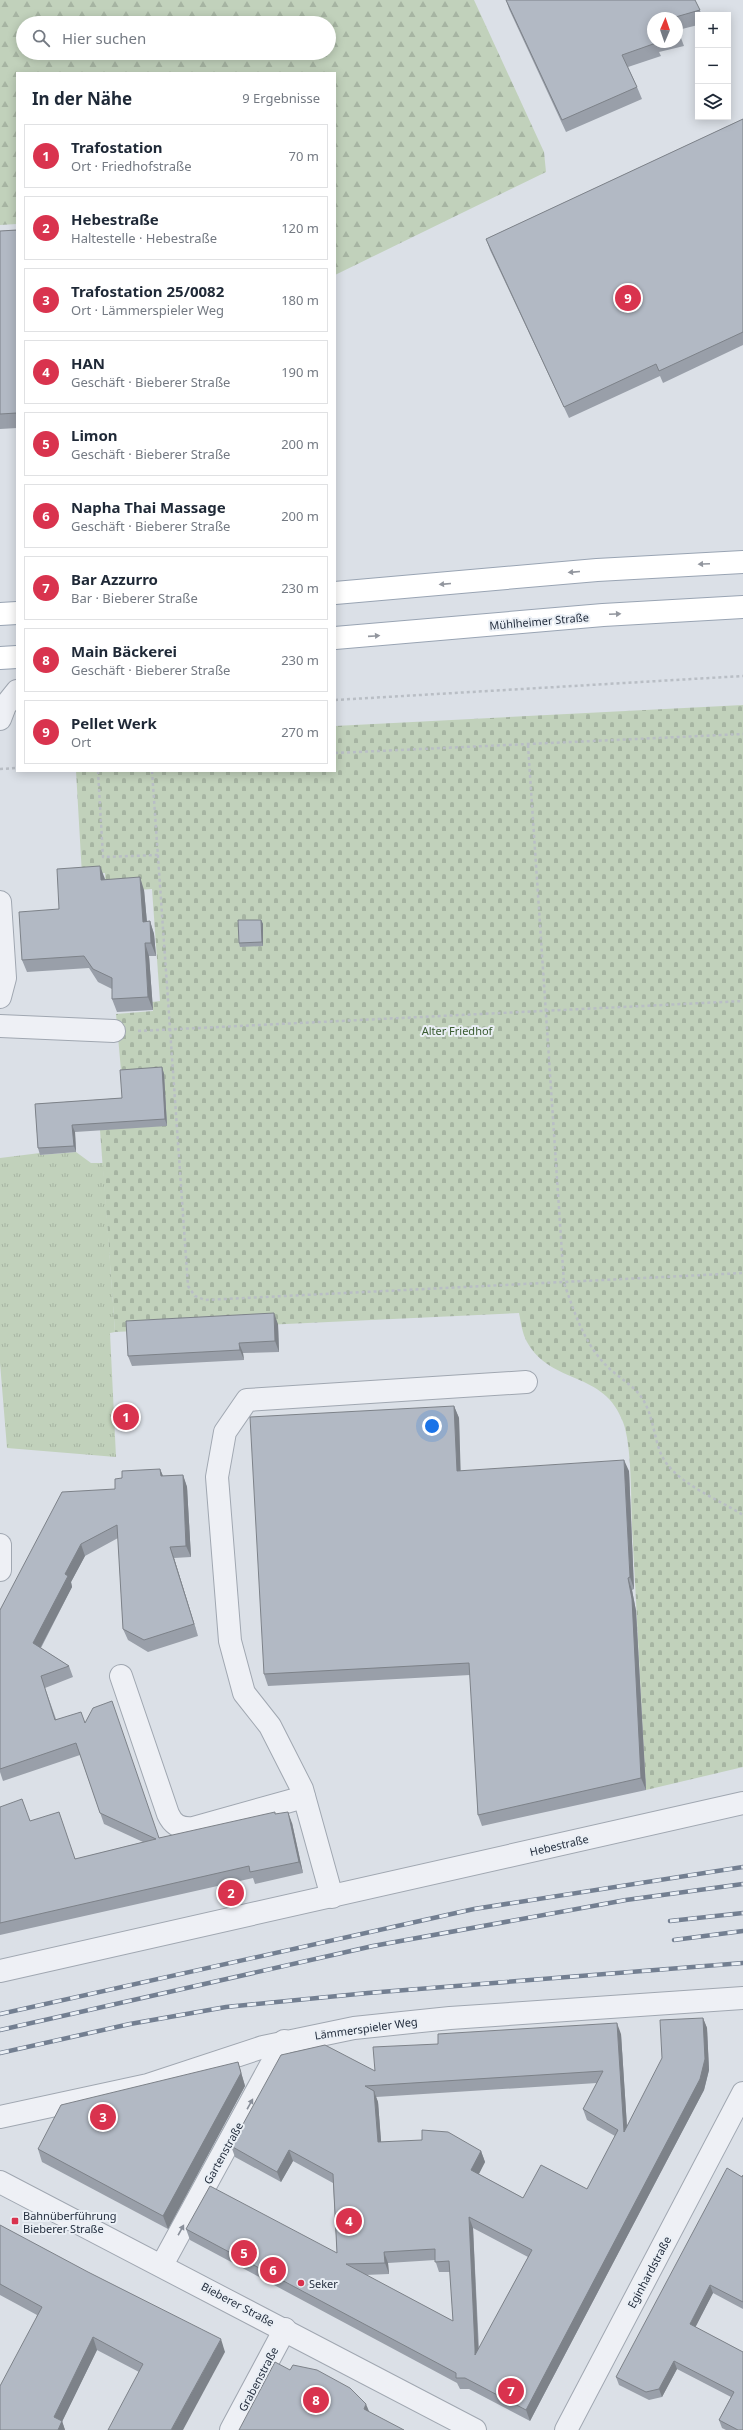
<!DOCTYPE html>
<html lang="de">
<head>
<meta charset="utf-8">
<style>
	:root { --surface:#fff; --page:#f6f6f7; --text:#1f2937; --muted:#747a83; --line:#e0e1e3; --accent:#d9334e }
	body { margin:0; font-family:"Noto Sans",sans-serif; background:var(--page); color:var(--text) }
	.controls { position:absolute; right:12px; top:12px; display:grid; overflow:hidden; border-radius:0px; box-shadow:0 2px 10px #0003 }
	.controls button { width:36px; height:36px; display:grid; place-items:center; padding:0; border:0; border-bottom:1px solid var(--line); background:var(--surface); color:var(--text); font:20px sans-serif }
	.compass { position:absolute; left:647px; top:12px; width:36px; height:36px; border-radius:50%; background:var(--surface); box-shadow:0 2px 10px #0003; rotate:2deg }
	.you { position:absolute; left:432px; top:1426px; width:14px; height:14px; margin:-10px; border:3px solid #fff; border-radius:50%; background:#1a73e8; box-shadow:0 0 0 6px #1a73e833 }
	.badge { display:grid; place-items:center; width:26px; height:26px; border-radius:50%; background:var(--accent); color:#fff; font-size:13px; font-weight:700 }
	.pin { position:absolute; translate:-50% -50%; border:2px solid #fff; box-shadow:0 1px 4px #0006 }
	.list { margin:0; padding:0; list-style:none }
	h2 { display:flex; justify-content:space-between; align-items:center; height:52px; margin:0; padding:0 16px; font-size:17px }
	h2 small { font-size:13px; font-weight:400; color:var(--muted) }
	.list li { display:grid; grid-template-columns:26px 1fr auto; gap:12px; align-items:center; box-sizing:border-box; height:64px; margin:0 8px 8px; padding:0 8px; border:1px solid var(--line); border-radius:0px }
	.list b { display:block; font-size:15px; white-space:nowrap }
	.list p { margin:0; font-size:13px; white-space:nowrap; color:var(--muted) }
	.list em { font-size:13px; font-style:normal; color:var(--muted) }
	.icon { flex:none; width:22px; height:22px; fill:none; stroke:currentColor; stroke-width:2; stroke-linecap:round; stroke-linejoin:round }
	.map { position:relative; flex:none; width:743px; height:2430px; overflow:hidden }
	.search { position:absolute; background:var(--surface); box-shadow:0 2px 10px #0003; left:16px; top:16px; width:320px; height:44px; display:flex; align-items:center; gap:10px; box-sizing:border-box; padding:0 14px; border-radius:22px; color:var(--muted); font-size:15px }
	.panel { position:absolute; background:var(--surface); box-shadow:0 2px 10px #0003; left:16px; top:72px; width:320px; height:700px; border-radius:0px }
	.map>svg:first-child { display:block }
	.forest { fill:url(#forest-firs); fill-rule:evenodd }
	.cemetery { fill:url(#cemetery-stones) }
	.park { fill:url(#park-tufts) }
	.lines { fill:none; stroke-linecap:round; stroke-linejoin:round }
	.minor-casing { stroke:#a0a7b1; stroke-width:24 }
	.major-casing { stroke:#99a4b3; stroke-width:24 }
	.path { stroke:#b9bec5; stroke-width:2.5; stroke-dasharray:3 3; stroke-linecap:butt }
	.minor { stroke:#eef0f5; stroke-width:22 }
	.major { stroke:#fff; stroke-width:22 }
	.rail-casing { stroke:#737f91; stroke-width:4.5 }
	.rail { stroke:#eaeff5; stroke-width:3; stroke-dasharray:9; stroke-linecap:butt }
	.wall { fill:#999fa9; fill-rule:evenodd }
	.shaded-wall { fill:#7d8289 }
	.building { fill:#b2b9c4; stroke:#7d8289; fill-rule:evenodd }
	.oneway { fill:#92969e }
	.oneway2 { fill:#898f9a }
	.poi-dot { fill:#d9334e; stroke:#eaeff5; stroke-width:1.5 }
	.labels { text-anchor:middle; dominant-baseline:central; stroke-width:4; stroke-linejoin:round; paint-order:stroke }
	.street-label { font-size:11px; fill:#242e3e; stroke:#eaeff5 }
	.park-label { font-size:11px; fill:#395b30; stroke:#eaeff5 }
	.poi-label { font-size:11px; fill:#242e3e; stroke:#eaeff5; text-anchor:start }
</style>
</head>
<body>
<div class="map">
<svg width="743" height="2430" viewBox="0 0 743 2430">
	<defs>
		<pattern id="forest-firs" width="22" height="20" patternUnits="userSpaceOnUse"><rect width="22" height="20" fill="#c1d1bb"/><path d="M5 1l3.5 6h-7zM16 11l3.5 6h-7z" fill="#a6b4a2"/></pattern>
		<pattern id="cemetery-stones" width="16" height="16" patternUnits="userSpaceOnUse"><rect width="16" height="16" fill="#c1d1bb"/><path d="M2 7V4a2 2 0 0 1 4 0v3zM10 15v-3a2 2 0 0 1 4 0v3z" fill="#a6b4a2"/></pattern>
		<pattern id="park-tufts" width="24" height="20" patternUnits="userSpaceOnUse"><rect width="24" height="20" fill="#c1d1bb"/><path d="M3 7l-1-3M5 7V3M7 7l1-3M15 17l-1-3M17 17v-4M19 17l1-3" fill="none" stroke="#a6b4a2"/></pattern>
	</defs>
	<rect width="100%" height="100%" fill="#dbe0e7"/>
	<path class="forest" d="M0,0h474l70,152 2,20 -211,103v-202h-318v151l-17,1zM23,23h306v30h-306z"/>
	<path class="cemetery" d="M743,705v1062l-97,23c-5,-88 -9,-175 -14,-263 -1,-26 0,-82 -9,-105 -19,-52 -71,-36 -96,-80 -5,-9 -6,-20 -8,-29l-404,19 -15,-202 24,-26 -8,-90 37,-3 -1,-9 8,-1 -8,-112 -46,3 -1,-19 -23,2 -6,-104h259v-45z"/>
	<polygon class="park" points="76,1152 91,1163 103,1163 115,1332 110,1333 116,1457 7,1448 0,1363 0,1158 40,1153 40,1155"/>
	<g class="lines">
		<g class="minor-casing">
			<g id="minor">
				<polyline points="0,719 5,706 17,691"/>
				<polyline points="0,902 5,978 0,997"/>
				<polyline points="0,1026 114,1031"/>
				<polyline points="0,1545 0,1570"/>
				<path d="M121,1676l47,138c5,11 12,15 25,14l111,-31"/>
				<polyline points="332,1897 302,1789 270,1726 244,1693 230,1641 217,1477 225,1432 247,1400 526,1382"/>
				<polyline points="0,1971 743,1803"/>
				<polyline points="0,2117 148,2085 263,2047 354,2028 450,2018 743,1998"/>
				<polyline points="0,2182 475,2430"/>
				<polyline points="162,2265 284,2041"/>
				<polyline points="231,2430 285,2329"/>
				<polyline points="566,2430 743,2093"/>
			</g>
		</g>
		<g class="major-casing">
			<g id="major">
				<polyline points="335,593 597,570 743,562"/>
				<polyline points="0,614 17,613"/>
				<polyline points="335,638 603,615 743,607"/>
				<polyline points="0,658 17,657"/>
			</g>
		</g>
		<g class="path">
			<polyline points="335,700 743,676"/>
			<path d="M528,745l36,538c10,28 19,57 39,79 10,12 26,20 36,32 14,17 14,41 22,60 12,28 57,45 82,61"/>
			<polyline points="335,753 743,734"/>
			<polyline points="0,769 17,768"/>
			<polyline points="98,771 103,857 158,855"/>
			<polyline points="152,771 188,1286 195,1296 205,1300 743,1273"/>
			<polyline points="138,1031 743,1001"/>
		</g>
		<use href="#minor" class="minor"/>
		<use href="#major" class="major"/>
		<g class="rail-casing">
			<g id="rail">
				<polyline points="670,1921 743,1913"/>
				<polyline points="674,1940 743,1931"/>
				<polyline points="0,2014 474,1909 743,1867"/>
				<polyline points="0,2030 373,1946 626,1900 743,1884"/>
				<polyline points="0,2053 130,2024 226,2007 368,1993 743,1963"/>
			</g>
		</g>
		<use href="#rail" class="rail"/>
	</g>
	<g class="wall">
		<path d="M506,0h189l7,15h-4v10l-20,5 6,16 -25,6 2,4 -33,11 9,20 5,12 -76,33 -57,-123zM653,18h24v24h-24z"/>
		<polygon points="743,119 743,345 663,383 660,376 569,418 490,250 486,239"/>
		<polygon points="17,230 17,428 0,429 0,231"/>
		<polygon points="105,879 144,890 147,922 150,921 154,934 156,956 149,956 153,1010 117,1012 112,999 112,989 98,982 89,968 27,972 22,960 59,909"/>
		<polygon points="261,920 263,924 263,946 240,947 239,943"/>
		<polygon points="162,1067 164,1074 167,1126 75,1132 76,1152 40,1155 38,1148 35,1104 122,1098"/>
		<polygon points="278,1324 279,1352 243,1353 244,1360 132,1366 128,1356"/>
		<polygon points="454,1406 459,1418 460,1471 629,1471 634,1589 632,1590 636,1611 646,1790 482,1826 478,1815 470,1675 268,1686 264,1674"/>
		<polygon points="160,1469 163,1476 183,1475 187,1487 191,1557 174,1558 198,1636 148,1652 128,1640 123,1629 118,1538 85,1556 71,1582 72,1587 41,1648 69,1666 73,1677 45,1688 56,1719 85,1723 159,1838 275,1814 292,1823 303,1873 255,1884 253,1878 0,1935 0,1807 30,1821 76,1859 143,1842 104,1824 80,1755 3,1781 0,1772 0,1610 115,1489 122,1478"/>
		<path d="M703,2018l4,10 2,42 -5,20 -174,331 -61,-32h-9l-3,-6 -267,-143 -4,-11 151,24 -4,-70 -40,-22 -12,21 -46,-25 -4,-11 144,-75 63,-27 183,-10 6,92zM597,2083l-14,26 4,11 28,16 -28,53 -64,9 -44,-24 6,-12 -4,-11 -100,-9 -3,-40 -2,-5zM473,2228l55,29 -49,92zM435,2260l4,12h11l3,49 -88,-46 24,-1 -1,-11z"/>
		<polygon points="238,2062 245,2086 168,2229 42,2162 38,2149"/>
		<polygon points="743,2175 743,2309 713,2293 695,2327 743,2352 743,2430 726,2430 722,2428 719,2420 731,2397 677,2369 662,2397 649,2400 619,2385 616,2377"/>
		<polygon points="0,2225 225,2352 139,2372 97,2350 62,2421 65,2430 0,2430 37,2315 0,2295"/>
	</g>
	<g class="shaded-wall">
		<polygon points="100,866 105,879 105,892 101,880"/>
		<polygon points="140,877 144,890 148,934 143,922"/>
		<polygon points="261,920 263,924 263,946 262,942"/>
		<polygon points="150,921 154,934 156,956 151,943"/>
		<polygon points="145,943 149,956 153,1010 148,997"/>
		<polygon points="162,1067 164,1074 167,1126 165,1119"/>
		<polygon points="72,1125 75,1132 76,1152 74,1146"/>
		<polygon points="274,1313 278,1324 279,1352 275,1341"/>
		<polygon points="239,1343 243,1353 244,1360 240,1350"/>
		<polygon points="454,1406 459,1418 461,1482 457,1471"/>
		<polygon points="624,1460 629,1471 634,1589 630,1577"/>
		<polygon points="160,1469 165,1481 161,1476"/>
		<polygon points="183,1475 187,1487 191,1557 186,1546"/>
		<polygon points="81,1544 85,1556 71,1582 72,1587 37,1654 33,1643 65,1574"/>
		<polygon points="170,1547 174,1558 198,1636 194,1624"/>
		<polygon points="628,1578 632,1590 636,1611 646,1790 641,1778"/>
		<polygon points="288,1812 292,1823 303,1873 299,1862"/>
		<polygon points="703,2018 707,2028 709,2070 704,2090 530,2421 526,2410"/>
		<polygon points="617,2023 621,2034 628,2143 624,2132"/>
		<polygon points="238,2062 245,2086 168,2229 163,2216"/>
		<polygon points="374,2091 378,2102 382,2153 378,2142"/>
		<polygon points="289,2150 293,2161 281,2182 277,2172"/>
		<polygon points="481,2151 485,2162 475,2181 471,2170"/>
		<polygon points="469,2217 473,2228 479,2366 475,2355"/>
		<polygon points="384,2252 388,2263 389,2274 385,2263"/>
		<polygon points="710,2285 713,2293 693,2332 690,2324"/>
		<polygon points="93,2337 97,2350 62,2422 62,2421 65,2430 58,2430 54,2417"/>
		<polygon points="221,2339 225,2352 183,2430 171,2430"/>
		<polygon points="674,2361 677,2369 662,2397 659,2389"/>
		<polygon points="366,2404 371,2416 364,2409"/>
	</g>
	<g class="building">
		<polygon points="506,0 695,0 700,10 672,18 653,18 653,42 655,42 656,43 622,55 637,87 562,120"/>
		<polygon points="743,119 743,332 659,371 656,364 564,407 486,239"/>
		<polygon points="17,230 17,413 0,414 0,231"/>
		<polygon points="100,866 101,880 140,877 143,922 150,921 151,943 145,943 148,997 112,999 112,978 93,969 84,956 22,960 19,912 59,909 57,869"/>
		<polygon points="238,920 261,920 262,942 239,943"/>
		<polygon points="162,1067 165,1119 72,1125 74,1146 38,1148 35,1104 122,1098 120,1070"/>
		<polygon points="274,1313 275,1341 239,1343 240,1350 128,1356 126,1321"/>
		<polygon points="454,1406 457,1471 624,1460 630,1577 628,1578 632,1599 641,1778 478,1815 469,1663 264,1674 250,1417"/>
		<polygon points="160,1469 161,1476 183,1475 186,1546 170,1547 194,1624 144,1640 123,1629 117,1525 81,1544 65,1574 68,1576 33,1643 69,1666 41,1676 55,1720 81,1712 85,1723 93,1708 112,1701 159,1838 275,1812 275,1814 288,1812 299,1862 250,1872 249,1866 0,1923 0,1807 22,1799 30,1821 59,1812 75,1859 156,1839 100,1813 76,1743 0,1769 0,1610 62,1492 115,1489 115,1479 122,1478 122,1471"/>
		<path d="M703,2018l2,41 -5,20 -174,331 -61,-32h-9v-5l-270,-144 24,-43 127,67 -4,-79 -44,-24 -12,22 -46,-26 50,-91 44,-10 50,26 -2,-24 65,-3v-10l179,-11 7,109 38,-74 -2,-38zM603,2071l-20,38 35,21 -31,59 -46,-24 -18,33 -52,-28 10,-19 -33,-19 -26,-2v10l-44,2 -4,-51 -9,-5zM469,2217l63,33 -57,105v-6zM435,2249v13l14,-1 4,60 -107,-57 39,-1 -1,-11z"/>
		<polygon points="238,2062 241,2073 163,2216 38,2149 61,2105"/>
		<polygon points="727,2168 742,2177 743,2175 743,2302 710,2285 690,2324 743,2352 743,2430 738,2430 719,2420 734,2392 674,2361 659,2389 646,2392 616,2377"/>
		<polygon points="0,2225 88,2272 221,2339 171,2430 108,2430 143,2364 93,2337 54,2417 62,2421 58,2430 0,2430 0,2386 42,2307 0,2284"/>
		<polygon points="275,2362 290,2370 293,2365 317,2370 350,2388 366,2404 364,2409 404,2430 239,2430"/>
	</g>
	<defs><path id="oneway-solid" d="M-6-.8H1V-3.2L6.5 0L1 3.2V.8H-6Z"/></defs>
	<g class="oneway">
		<use href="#oneway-solid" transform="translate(704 564) rotate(177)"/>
		<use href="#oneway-solid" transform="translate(574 572) rotate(175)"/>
		<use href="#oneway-solid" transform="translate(445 584) rotate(175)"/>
		<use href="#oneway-solid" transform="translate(615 614) rotate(-3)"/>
		<use href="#oneway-solid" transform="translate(374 636) rotate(-4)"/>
	</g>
	<g class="oneway2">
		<use href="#oneway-solid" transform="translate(250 2104) rotate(-61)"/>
		<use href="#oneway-solid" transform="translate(181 2230) rotate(-61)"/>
	</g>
	<g class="poi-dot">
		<rect x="11" y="2217" width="8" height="8" rx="2"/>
		<circle cx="301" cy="2283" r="4"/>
	</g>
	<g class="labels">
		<g class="street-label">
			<text transform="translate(539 621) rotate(-5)">Mühlheimer Straße</text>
			<text transform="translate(559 1845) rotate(-13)">Hebestraße</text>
			<text transform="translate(366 2028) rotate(-8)">Lämmerspieler Weg</text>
			<text transform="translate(223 2153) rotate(-61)">Gartenstraße</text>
			<text transform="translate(649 2272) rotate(-62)">Eginhardstraße</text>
			<text transform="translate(238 2304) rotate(28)">Bieberer Straße</text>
			<text transform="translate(258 2379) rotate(-62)">Grabenstraße</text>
		</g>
		<g class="park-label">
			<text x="457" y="1030">Alter Friedhof</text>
		</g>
		<g class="poi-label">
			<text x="23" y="2215">Bahnüberführung<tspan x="23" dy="13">Bieberer Straße</tspan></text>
			<text x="309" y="2283">Seker</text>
		</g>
	</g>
</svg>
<div class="controls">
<button>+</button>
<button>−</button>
<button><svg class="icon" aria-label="layers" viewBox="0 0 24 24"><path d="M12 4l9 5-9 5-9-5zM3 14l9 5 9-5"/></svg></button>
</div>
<svg class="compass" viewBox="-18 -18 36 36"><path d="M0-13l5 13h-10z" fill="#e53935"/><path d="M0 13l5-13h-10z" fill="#747a83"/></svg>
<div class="you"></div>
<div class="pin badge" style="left:126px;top:1417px">1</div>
<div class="pin badge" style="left:231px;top:1893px">2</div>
<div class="pin badge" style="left:103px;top:2117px">3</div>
<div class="pin badge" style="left:349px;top:2221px">4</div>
<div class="pin badge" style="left:244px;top:2253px">5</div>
<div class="pin badge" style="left:273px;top:2270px">6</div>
<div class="pin badge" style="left:511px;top:2391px">7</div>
<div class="pin badge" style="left:316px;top:2400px">8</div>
<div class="pin badge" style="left:628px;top:298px">9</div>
<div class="search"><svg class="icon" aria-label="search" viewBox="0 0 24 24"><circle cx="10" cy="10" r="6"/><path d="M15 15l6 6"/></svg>Hier suchen</div>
<section class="panel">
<h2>In der Nähe<small>9 Ergebnisse</small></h2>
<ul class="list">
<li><span class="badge">1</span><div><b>Trafostation</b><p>Ort · Friedhofstraße</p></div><em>70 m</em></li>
<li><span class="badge">2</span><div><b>Hebestraße</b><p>Haltestelle · Hebestraße</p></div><em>120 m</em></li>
<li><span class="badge">3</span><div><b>Trafostation 25/0082</b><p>Ort · Lämmerspieler Weg</p></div><em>180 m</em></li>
<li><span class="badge">4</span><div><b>HAN</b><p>Geschäft · Bieberer Straße</p></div><em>190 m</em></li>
<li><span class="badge">5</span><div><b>Limon</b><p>Geschäft · Bieberer Straße</p></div><em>200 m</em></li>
<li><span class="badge">6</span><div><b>Napha Thai Massage</b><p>Geschäft · Bieberer Straße</p></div><em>200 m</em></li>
<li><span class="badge">7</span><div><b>Bar Azzurro</b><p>Bar · Bieberer Straße</p></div><em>230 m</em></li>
<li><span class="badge">8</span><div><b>Main Bäckerei</b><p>Geschäft · Bieberer Straße</p></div><em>230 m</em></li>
<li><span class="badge">9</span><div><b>Pellet Werk</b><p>Ort</p></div><em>270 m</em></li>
</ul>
</section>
</div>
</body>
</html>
